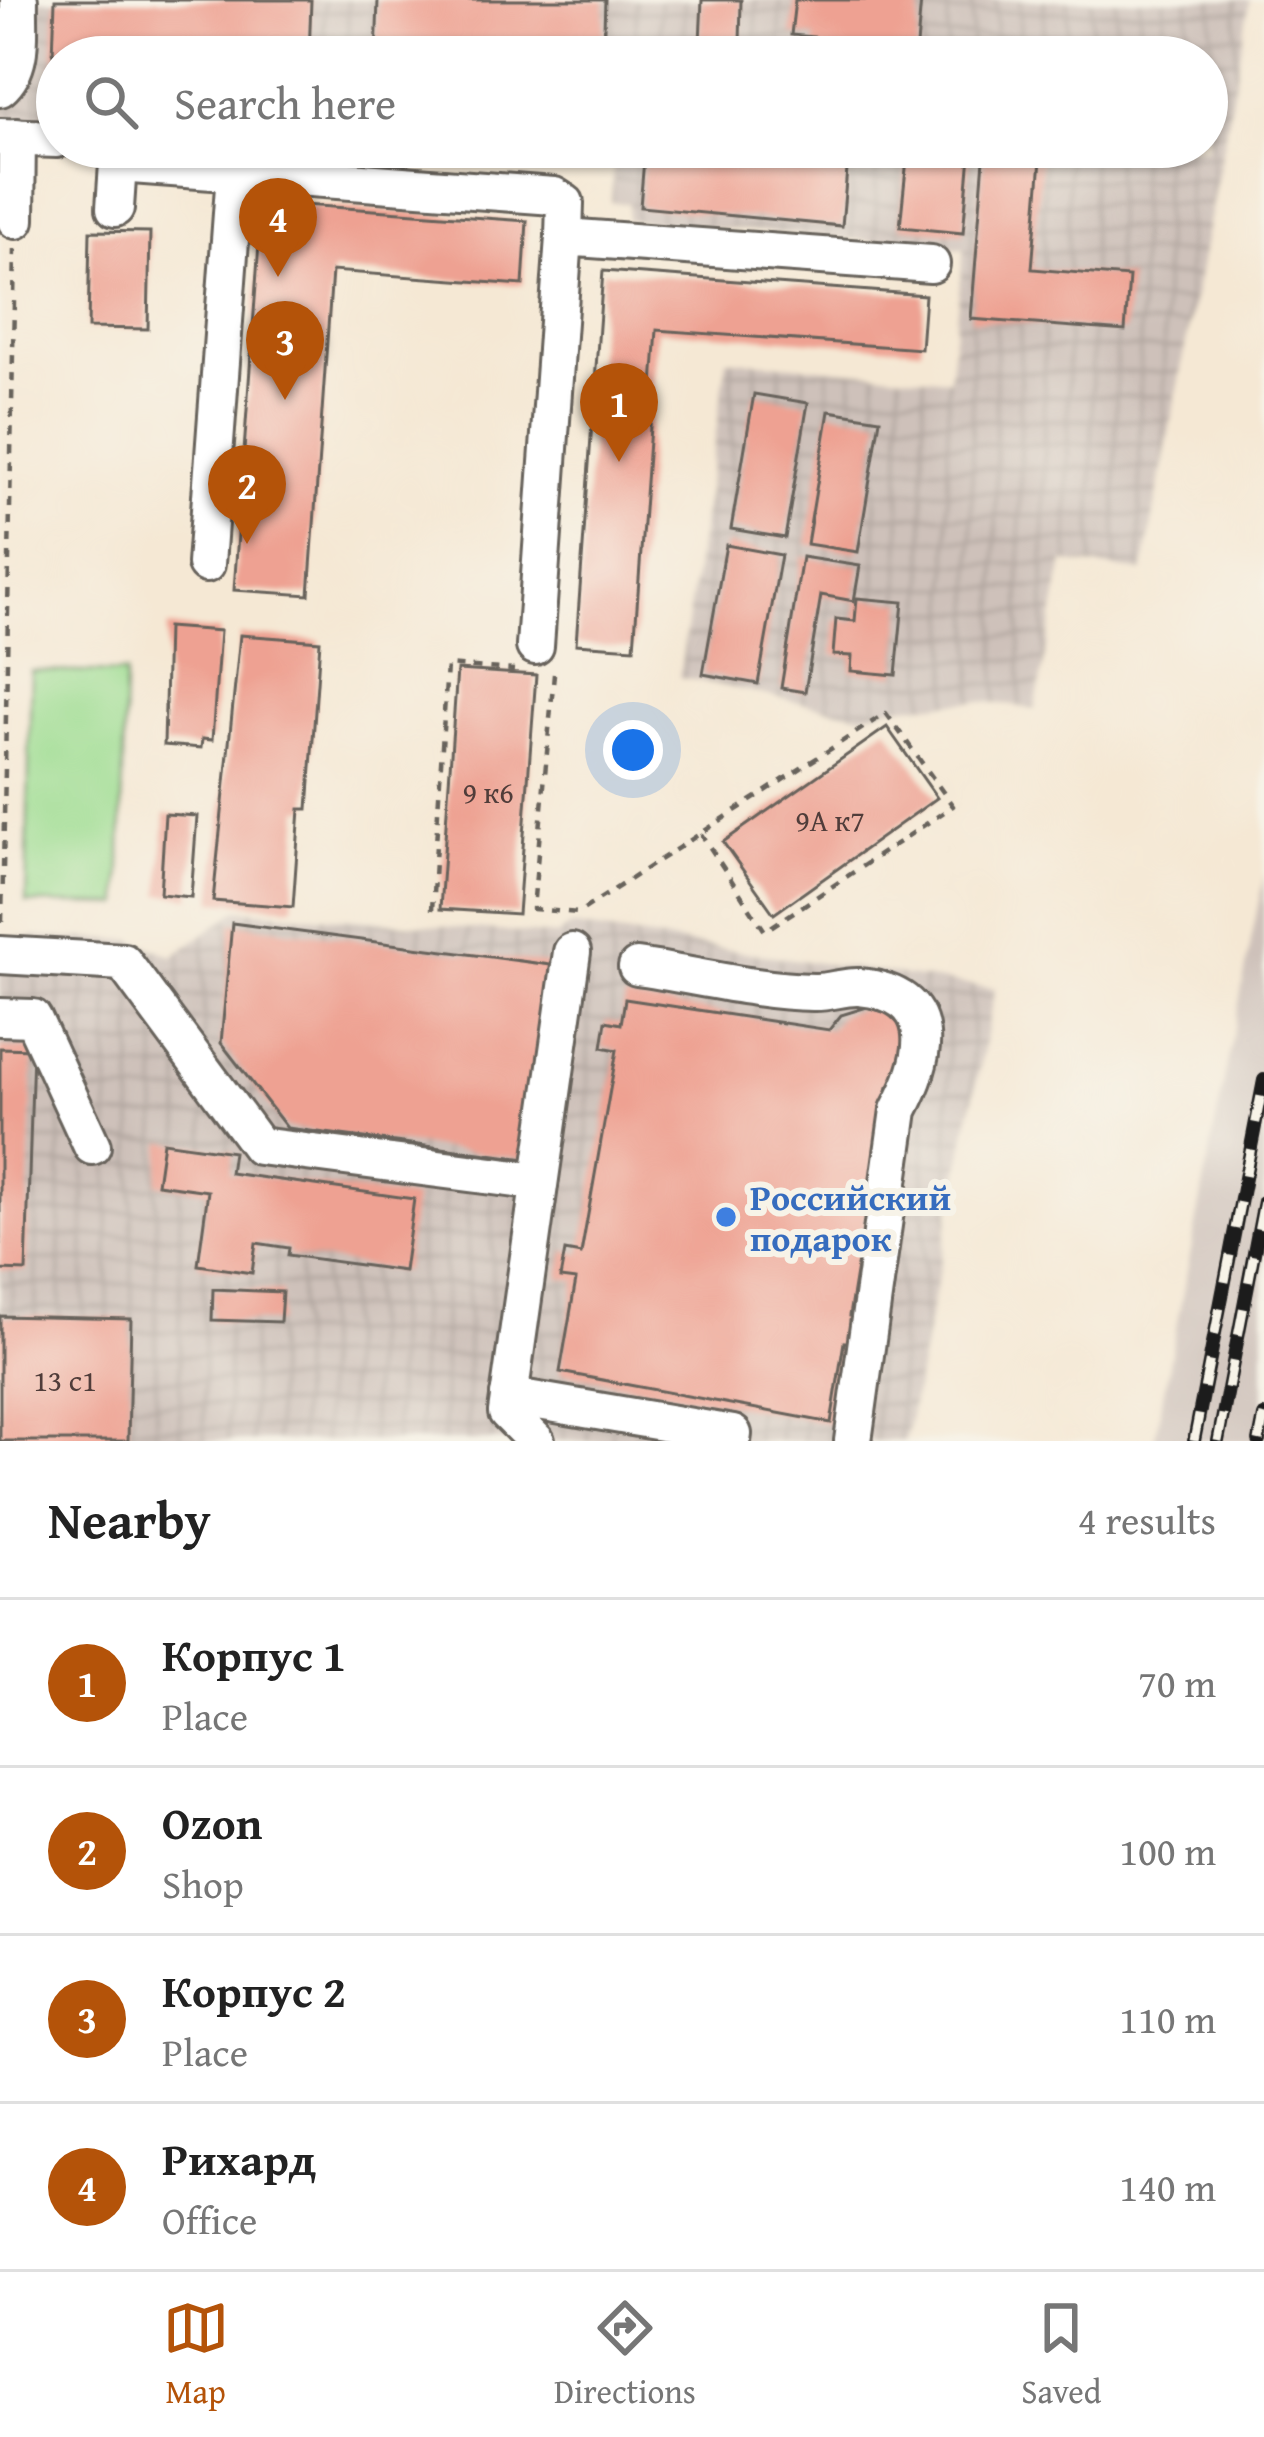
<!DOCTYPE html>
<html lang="en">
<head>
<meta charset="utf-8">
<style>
	:root { --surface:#fff; --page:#f2f2f2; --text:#222; --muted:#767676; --line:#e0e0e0; --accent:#b45309 }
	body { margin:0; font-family:"Gentium Book Plus",serif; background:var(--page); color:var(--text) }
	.you { position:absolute; left:633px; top:750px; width:42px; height:42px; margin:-30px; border:9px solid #fff; border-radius:50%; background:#1a73e8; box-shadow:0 0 0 18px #1a73e833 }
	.badge { display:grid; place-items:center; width:78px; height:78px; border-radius:50%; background:var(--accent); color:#fff; font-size:39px; font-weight:700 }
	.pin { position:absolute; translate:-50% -99px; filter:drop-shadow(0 3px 6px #0008) }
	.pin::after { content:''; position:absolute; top:63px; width:42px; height:36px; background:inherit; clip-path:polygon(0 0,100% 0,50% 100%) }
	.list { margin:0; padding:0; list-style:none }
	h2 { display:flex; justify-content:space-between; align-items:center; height:156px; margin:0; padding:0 48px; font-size:51px }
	h2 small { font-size:39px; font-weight:400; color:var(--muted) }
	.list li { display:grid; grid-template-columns:78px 1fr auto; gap:36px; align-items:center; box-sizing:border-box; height:168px; padding:0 48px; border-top:3px solid var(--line) }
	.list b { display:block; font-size:45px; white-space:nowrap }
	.list p { margin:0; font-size:39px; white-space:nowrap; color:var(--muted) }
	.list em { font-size:39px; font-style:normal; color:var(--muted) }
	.icon { flex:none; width:66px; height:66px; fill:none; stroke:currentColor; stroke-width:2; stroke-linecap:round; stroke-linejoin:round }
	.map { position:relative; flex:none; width:1264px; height:1441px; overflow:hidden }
	.search { position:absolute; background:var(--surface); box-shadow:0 3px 9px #0004; left:36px; right:36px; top:36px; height:132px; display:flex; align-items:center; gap:30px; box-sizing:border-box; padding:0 42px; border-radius:66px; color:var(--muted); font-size:45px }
	.sheet { height:828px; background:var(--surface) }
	nav { display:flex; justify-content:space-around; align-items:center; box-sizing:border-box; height:168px; border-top:3px solid var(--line); background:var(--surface); font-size:33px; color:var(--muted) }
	nav a { display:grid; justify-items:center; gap:6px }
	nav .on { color:var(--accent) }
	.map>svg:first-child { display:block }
	.industrial { fill:url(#industrial-grid) }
	.railway { fill:#cec1ba }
	.pitch { fill:#9edd92; stroke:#5d7c57; stroke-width:3 }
	.building { fill:#eea192 }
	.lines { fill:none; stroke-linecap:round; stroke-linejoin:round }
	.minor-casing { stroke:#68635c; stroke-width:42 }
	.path { stroke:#68635c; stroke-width:4.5; stroke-dasharray:9 9; stroke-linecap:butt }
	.minor { stroke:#fff; stroke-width:36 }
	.rail-casing { stroke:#1c1c1c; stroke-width:14 }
	.rail { stroke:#f7f3e8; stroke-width:9; stroke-dasharray:27; stroke-linecap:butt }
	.shop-dot { fill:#3f7fe0; stroke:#f7f3e8; stroke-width:4.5 }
	.labels { text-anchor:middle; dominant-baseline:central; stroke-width:12; stroke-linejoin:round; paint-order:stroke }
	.number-label { font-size:30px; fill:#503d3a }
	.shop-label { font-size:36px; font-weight:bold; fill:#366cbe; stroke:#f7f3e8; text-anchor:start }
</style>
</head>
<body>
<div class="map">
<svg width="1264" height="1441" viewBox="0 0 1264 1441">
	<defs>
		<pattern id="industrial-grid" width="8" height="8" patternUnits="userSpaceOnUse" patternTransform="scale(3)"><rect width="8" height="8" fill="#cec1ba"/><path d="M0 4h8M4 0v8" fill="none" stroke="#b0a59f"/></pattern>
	</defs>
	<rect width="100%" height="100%" fill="#f7f3e8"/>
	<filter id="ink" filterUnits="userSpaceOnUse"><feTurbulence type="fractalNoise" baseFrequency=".00833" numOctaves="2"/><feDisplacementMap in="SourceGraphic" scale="24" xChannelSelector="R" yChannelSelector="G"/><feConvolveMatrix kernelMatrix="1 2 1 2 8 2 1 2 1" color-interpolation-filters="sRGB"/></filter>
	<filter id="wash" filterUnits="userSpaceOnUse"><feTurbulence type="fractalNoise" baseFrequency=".004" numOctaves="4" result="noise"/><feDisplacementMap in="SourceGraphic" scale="48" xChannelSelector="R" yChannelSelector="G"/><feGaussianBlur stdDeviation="2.7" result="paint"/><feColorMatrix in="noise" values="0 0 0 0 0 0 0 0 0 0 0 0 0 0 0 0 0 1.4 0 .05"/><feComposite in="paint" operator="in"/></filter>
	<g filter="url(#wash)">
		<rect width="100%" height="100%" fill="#f5e8d4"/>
		<g class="industrial">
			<polygon points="0,0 1250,0 1143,572 1064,562 1035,709 981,701 889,707 862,715 679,677 727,359 949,379 964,249 627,220 628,203 611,202 614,159 320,155 320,147 1207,147 1207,57 57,57 57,122 0,121"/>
			<polygon points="238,909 556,936 570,926 995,989 905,1441 0,1441 0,936 134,940 173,956"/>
		</g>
		<polygon class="railway" points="1264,874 1264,1441 1154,1441"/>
		<polygon class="pitch" points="31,671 125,673 120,905 26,903"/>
		<g id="blocks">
			<g class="building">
				<polygon points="55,0 311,0 309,57 53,57"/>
				<polygon points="378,0 605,0 603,57 376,57"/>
				<polygon points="702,0 741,0 740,44 700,42"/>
				<polygon points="795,0 921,0 916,57 813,57 815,37 791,35"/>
				<polygon points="992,51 1024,54 1024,57 992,57"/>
				<polygon points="53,61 57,61 57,97 52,97"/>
				<polygon points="645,147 849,147 842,226 640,207"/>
				<polygon points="985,147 1042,147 1032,269 1129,277 1125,331 971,319"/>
				<polygon points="908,149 970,155 963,233 900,227"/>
				<polygon points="262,202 527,221 523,285 332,271 309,595 234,590"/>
				<polygon points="90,231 150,232 148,329 88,328"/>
				<polygon points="603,271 925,295 921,349 657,330 634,648 576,644"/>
				<polygon points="754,394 808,403 785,538 731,529"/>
				<polygon points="829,411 880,419 858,552 807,544"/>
				<polygon points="726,545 781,555 758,684 703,674"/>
				<polygon points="802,557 860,566 854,601 821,595 805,692 781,688"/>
				<polygon points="857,598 903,602 896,675 851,671 852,656 833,655 836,619 855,621"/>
				<polygon points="167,627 220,631 212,740 202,739 201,748 164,745"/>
				<polygon points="240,635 320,641 308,809 300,809 293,907 213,901"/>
				<polygon points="457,670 536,675 518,914 440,909"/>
				<polygon points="887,727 937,798 774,914 723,842"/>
				<polygon points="165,814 197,816 191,897 160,894"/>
				<polygon points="232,923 551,965 526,1159 287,1128 221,1043"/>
				<polygon points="625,999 829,1030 841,1015 867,1007 887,1013 903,1028 902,1071 888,1087 882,1112 849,1316 858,1317 853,1343 844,1342 831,1423 560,1372 576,1280 560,1278 565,1251 581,1254 617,1050 602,1047 606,1021 621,1024"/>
				<polygon points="0,1048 33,1049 26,1271 0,1270"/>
				<polygon points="163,1142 233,1152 230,1173 414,1199 404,1271 288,1255 289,1248 256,1243 252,1273 198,1265 208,1191 157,1184"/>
				<polygon points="213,1289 282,1292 280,1322 212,1320"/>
				<polygon points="0,1316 131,1319 128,1441 0,1441"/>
			</g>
		</g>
	</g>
	<g filter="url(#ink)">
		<use href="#blocks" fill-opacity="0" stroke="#68635c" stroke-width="3"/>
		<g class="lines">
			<g class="minor-casing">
				<g id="minor">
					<path d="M0,88c25,-22 18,-57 19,-88"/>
					<polyline points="0,137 57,139"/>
					<polyline points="119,147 118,164 554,196 565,203 564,237"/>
					<polyline points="115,208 118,164"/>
					<polyline points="16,220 17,137"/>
					<polyline points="206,564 235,173"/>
					<polyline points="535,646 564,237 931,264"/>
					<polyline points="0,955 123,962 259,1146 539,1182"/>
					<path d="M637,967c57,8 118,24 176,25 15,1 31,-6 46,-5 82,7 69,69 40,123l-46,331"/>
					<polyline points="0,1017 33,1018 92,1146"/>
					<polyline points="509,1396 733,1434 732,1441"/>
					<polyline points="536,1441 507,1412 572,952"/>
				</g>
			</g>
			<g class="path">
				<polyline points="554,674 533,909 578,913 886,713 953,806 765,931 701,834"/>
				<polyline points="432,910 447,665 514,670"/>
				<polyline points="2,922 15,249"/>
			</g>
			<use href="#minor" class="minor"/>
			<g class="rail-casing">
				<g id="rail">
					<polyline points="1194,1441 1264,1080"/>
					<polyline points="1218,1441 1264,1201"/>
					<polyline points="1259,1441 1264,1416"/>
				</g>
			</g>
			<use href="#rail" class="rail"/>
		</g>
	</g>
	<circle class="shop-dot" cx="726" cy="1217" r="12"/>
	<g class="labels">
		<g class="number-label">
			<text x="488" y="792">9 к6</text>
			<text x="830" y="820">9А к7</text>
			<text x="65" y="1380">13 с1</text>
		</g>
		<g class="shop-label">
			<text x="750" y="1196">Российский<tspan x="750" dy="41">подарок</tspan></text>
		</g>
	</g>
</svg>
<div class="you"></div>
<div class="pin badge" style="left:619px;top:462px">1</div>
<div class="pin badge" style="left:247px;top:544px">2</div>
<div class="pin badge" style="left:285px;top:400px">3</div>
<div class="pin badge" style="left:278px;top:277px">4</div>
<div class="search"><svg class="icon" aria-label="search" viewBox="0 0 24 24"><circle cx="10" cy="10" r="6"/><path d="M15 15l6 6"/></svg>Search here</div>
</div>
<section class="sheet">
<h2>Nearby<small>4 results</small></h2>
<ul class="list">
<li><span class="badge">1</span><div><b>Корпус 1</b><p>Place</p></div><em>70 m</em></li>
<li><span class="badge">2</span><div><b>Ozon</b><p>Shop</p></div><em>100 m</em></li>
<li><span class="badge">3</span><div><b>Корпус 2</b><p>Place</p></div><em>110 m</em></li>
<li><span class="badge">4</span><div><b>Рихард</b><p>Office</p></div><em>140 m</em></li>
</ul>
</section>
<nav>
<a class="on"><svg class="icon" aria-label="map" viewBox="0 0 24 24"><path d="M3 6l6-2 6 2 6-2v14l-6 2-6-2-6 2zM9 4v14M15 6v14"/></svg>Map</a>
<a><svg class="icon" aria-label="directions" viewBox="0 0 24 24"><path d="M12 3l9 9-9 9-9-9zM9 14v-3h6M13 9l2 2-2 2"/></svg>Directions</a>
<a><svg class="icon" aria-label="saved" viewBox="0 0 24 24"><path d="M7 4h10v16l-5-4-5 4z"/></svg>Saved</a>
</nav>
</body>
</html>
